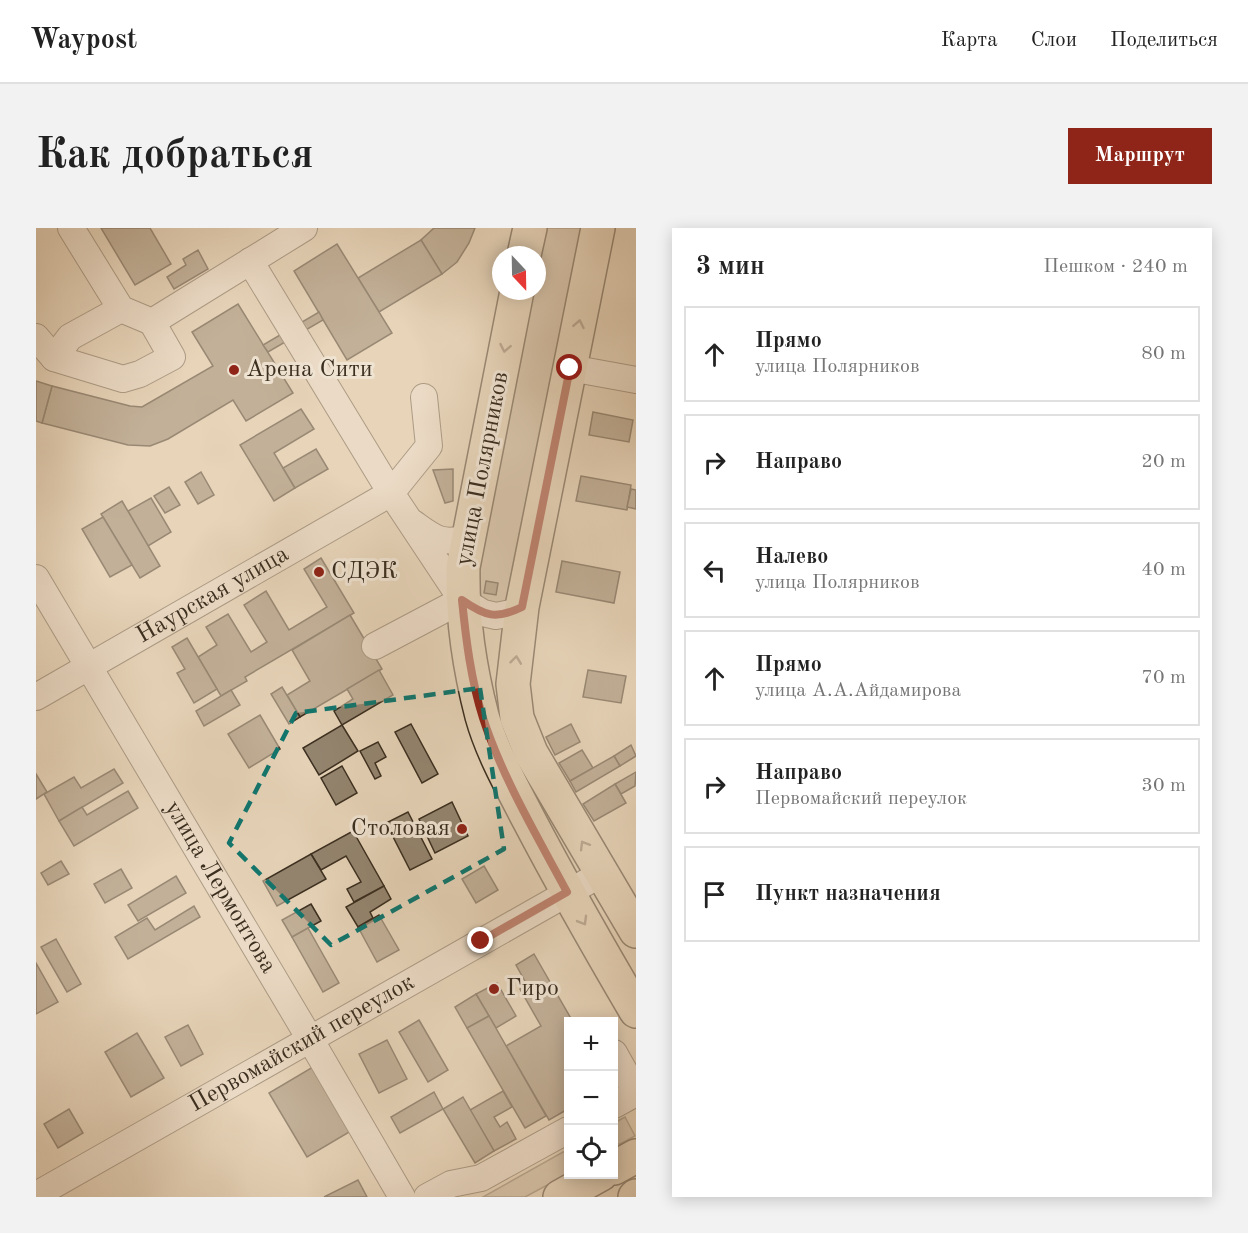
<!DOCTYPE html>
<html lang="ru">
<head>
<meta charset="utf-8">
<style>
	:root { --surface:#fff; --page:#f2f2f2; --text:#222; --muted:#767676; --line:#e0e0e0; --accent:#8f2418 }
	body { margin:0; font-family:"Old Standard TT",serif; background:var(--page); color:var(--text) }
	.controls { position:absolute; right:18px; bottom:18px; display:grid; overflow:hidden; border-radius:0px; box-shadow:0 3px 15px #0003 }
	.controls button { width:54px; height:54px; display:grid; place-items:center; padding:0; border:0; border-bottom:2px solid var(--line); background:var(--surface); color:var(--text); font:30px sans-serif }
	.compass { position:absolute; left:456px; top:18px; width:54px; height:54px; border-radius:50%; background:var(--surface); box-shadow:0 3px 15px #0003; rotate:158deg }
	.stop { position:absolute; width:18px; height:18px; margin:-14px; border:4px solid #8f2418; border-radius:50%; background:#fff }
	.stop.end { background:#8f2418; border-color:#fff; box-shadow:0 2px 6px #0008 }
	.list { margin:0; padding:0; list-style:none }
	h2 { display:flex; justify-content:space-between; align-items:center; height:78px; margin:0; padding:0 24px; font-size:26px }
	h2 small { font-size:20px; font-weight:400; color:var(--muted) }
	.list li { display:grid; grid-template-columns:39px 1fr auto; gap:18px; align-items:center; box-sizing:border-box; height:96px; margin:0 12px 12px; padding:0 12px; border:2px solid var(--line); border-radius:0px }
	.list b { display:block; font-size:22px; white-space:nowrap }
	.list p { margin:0; font-size:20px; white-space:nowrap; color:var(--muted) }
	.list em { font-size:20px; font-style:normal; color:var(--muted) }
	.icon { flex:none; width:33px; height:33px; fill:none; stroke:currentColor; stroke-width:2; stroke-linecap:round; stroke-linejoin:round }
	.map { position:relative; flex:none; width:600px; height:969px; overflow:hidden; border-radius:0px }
	header { display:flex; align-items:center; gap:36px; box-sizing:border-box; height:84px; padding:0 30px; background:var(--surface); border-bottom:2px solid var(--line) }
	header strong { font-size:28px }
	nav { display:flex; gap:33px; margin-inline-start:auto; font-size:21px }
	.intro { display:flex; align-items:center; justify-content:space-between; box-sizing:border-box; height:144px; padding:0 36px }
	h1 { margin:0; font-size:42px }
	.button { padding:15px 27px; border-radius:0px; background:var(--accent); color:#fff; font-size:21px; font-weight:700 }
	main { display:flex; gap:36px; padding:0 36px }
	aside { flex:1; background:var(--surface); border-radius:0px; box-shadow:0 3px 15px #0003 }
	.map>svg:first-child { display:block }
	.green { fill:#cab89f; stroke:#827460; stroke-width:1.5 }
	.building { fill:#948570; stroke:#3b2f20; stroke-width:1.5 }
	.lines { fill:none; stroke-linecap:round; stroke-linejoin:round }
	.minor-casing { stroke:#665846; stroke-width:28 }
	.major-casing { stroke:#3b2f20; stroke-width:36 }
	.minor { stroke:#efe3d2; stroke-width:26 }
	.major { stroke:#e7d4b9; stroke-width:33 }
	.oneway { stroke:#887965 }
	.route { stroke:#8f2418; stroke-width:8 }
	.marked { fill:none; stroke:#0f766e; stroke-width:4.5; stroke-dasharray:12 8; stroke-linejoin:round }
	.poi-dot { fill:#8f2418; stroke:#efe3d2; stroke-width:2 }
	.labels { text-anchor:middle; dominant-baseline:central; stroke-width:6; stroke-linejoin:round; paint-order:stroke }
	.poi-label { font-size:24px; fill:#3b2f20; stroke:#efe3d2; text-anchor:start }
	.street-label { font-size:24px; fill:#3b2f20; stroke:#efe3d2 }
</style>
</head>
<body>
<header>
<strong>Waypost</strong>
<nav><a>Карта</a><a>Слои</a><a>Поделиться</a></nav>
</header>
<div class="intro"><h1>Как добраться</h1><a class="button">Маршрут</a></div>
<main>
<div class="map">
<svg width="600" height="969" viewBox="0 0 600 969">
	<rect width="100%" height="100%" fill="#e7d4b9"/>
	<filter id="stains"><feTurbulence type="fractalNoise" baseFrequency=".00333" numOctaves="4"/><feColorMatrix values="0 0 0 0 .2 0 0 0 0 .09 0 0 0 0 .02 0 0 0 .5 -.17"/></filter>
	<radialGradient id="worn" r=".72"><stop offset=".6" stop-color="#630" stop-opacity="0"/><stop offset="1" stop-color="#630" stop-opacity=".3"/></radialGradient>
	<g class="green">
		<polygon points="506,0 548,0 473,372 469,377 442,376 437,349 493,63 501,63 501,27"/>
		<polygon points="589,889 599,908 584,916 578,916 578,895"/>
		<polygon points="527,924 532,924 532,946 489,969 447,969"/>
	</g>
	<g class="building">
		<polygon points="65,0 114,0 135,36 99,57"/>
		<polygon points="398,0 439,0 433,15 421,34 406,46 385,12"/>
		<polygon points="385,12 406,46 343,84 322,50"/>
		<polygon points="301,16 356,105 311,132 258,43"/>
		<polygon points="162,22 172,41 138,61 131,49 150,37 147,31"/>
		<polygon points="202,76 257,165 210,193 197,172 132,211 114,218 92,217 6,195 16,158 94,178 106,179 177,138 156,104"/>
		<polygon points="283,84 287,92 232,124 227,117"/>
		<polygon points="0,153 16,158 6,195 0,193"/>
		<polygon points="265,181 278,201 238,225 259,260 238,273 204,217"/>
		<polygon points="557,184 597,192 593,214 553,207"/>
		<polygon points="280,221 292,241 259,260 247,240"/>
		<polygon points="417,241 417,273 409,275 397,242"/>
		<polygon points="165,244 178,267 162,276 149,254"/>
		<polygon points="545,248 595,257 591,282 540,273"/>
		<polygon points="133,259 144,277 129,285 118,268"/>
		<polygon points="595,261 600,262 600,281 591,279"/>
		<polygon points="115,270 135,304 112,318 92,283"/>
		<polygon points="86,273 124,338 104,350 65,286"/>
		<polygon points="67,289 96,337 74,349 46,301"/>
		<polygon points="285,330 318,385 209,449 211,453 185,468 162,429 181,417 170,399 192,386 215,424 231,414 208,377 230,363 253,402 291,379 268,341"/>
		<polygon points="526,333 584,344 578,375 520,364"/>
		<polygon points="450,353 462,355 460,367 448,365"/>
		<polygon points="314,387 346,441 264,489 251,467 274,453 256,422"/>
		<polygon points="151,410 181,461 158,475 141,445 149,441 136,419"/>
		<polygon points="343,442 357,467 306,497 298,483 317,471 311,461"/>
		<polygon points="552,442 590,448 585,475 547,469"/>
		<polygon points="246,459 264,489 253,496 235,466"/>
		<polygon points="195,462 204,477 168,498 160,483"/>
		<polygon points="224,487 244,521 213,540 192,506"/>
		<polygon points="375,496 402,546 386,555 359,504"/>
		<polygon points="535,496 544,514 519,527 510,509"/>
		<polygon points="306,497 322,523 283,547 267,520"/>
		<polygon points="342,514 350,529 339,535 345,548 339,551 324,523"/>
		<polygon points="595,517 600,528 584,538 578,528"/>
		<polygon points="546,522 557,540 534,553 523,535"/>
		<polygon points="578,528 584,538 540,564 534,553"/>
		<polygon points="306,538 321,565 300,577 285,550"/>
		<polygon points="78,541 87,555 23,593 8,566 38,549 45,560"/>
		<polygon points="600,544 599,558 585,566 579,556"/>
		<polygon points="0,546 11,564 0,571"/>
		<polygon points="579,556 590,575 558,593 547,576"/>
		<polygon points="92,563 102,580 38,618 23,593 46,579 51,587"/>
		<polygon points="416,574 432,608 399,625 383,591"/>
		<polygon points="372,584 396,631 374,642 350,595"/>
		<polygon points="317,603 348,658 318,674 311,661 325,654 310,628 285,642 275,626"/>
		<polygon points="275,626 290,651 241,678 227,653"/>
		<polygon points="25,633 33,646 12,657 5,645"/>
		<polygon points="448,638 462,662 440,675 426,651"/>
		<polygon points="85,641 96,660 69,675 58,656"/>
		<polygon points="140,648 150,665 102,693 92,677"/>
		<polygon points="348,658 355,671 334,684 337,690 322,699 310,679"/>
		<polygon points="275,676 285,693 256,709 246,692"/>
		<polygon points="158,678 164,689 92,731 79,709 111,690 119,702"/>
		<polygon points="343,687 363,722 341,734 322,699"/>
		<polygon points="272,700 303,755 287,764 256,709"/>
		<polygon points="20,711 45,756 31,764 5,719"/>
		<polygon points="498,726 537,794 532,794 532,881 513,892 470,818 505,798 484,761 491,757 480,737"/>
		<polygon points="0,735 22,774 0,786"/>
		<polygon points="461,755 480,788 460,800 440,766"/>
		<polygon points="440,766 453,788 431,800 419,779"/>
		<polygon points="453,788 510,888 489,900 431,800"/>
		<polygon points="383,792 412,842 392,854 363,804"/>
		<polygon points="152,797 167,826 145,838 129,809"/>
		<polygon points="101,805 128,850 95,869 69,824"/>
		<polygon points="351,812 371,851 343,865 323,826"/>
		<polygon points="282,836 320,900 271,929 233,865"/>
		<polygon points="467,863 476,879 458,889 464,899 471,894 480,911 458,923 434,882"/>
		<polygon points="398,864 407,881 364,905 355,889"/>
		<polygon points="427,869 458,923 439,935 407,881"/>
		<polygon points="33,881 47,905 22,920 8,896"/>
		<polygon points="322,952 331,969 288,969"/>
	</g>
	<g class="lines">
		<g class="minor-casing">
			<g id="minor">
				<polyline points="35,0 85,81 116,94 268,0"/>
				<polyline points="214,33 355,265 426,372 447,385 460,388 475,385 486,379"/>
				<polyline points="0,109 18,130 87,151 104,146 136,129 116,94"/>
				<polyline points="18,130 34,109 85,81"/>
				<polyline points="534,140 600,152"/>
				<path d="M377,295c21,15 28,22 54,15"/>
				<path id="s1" d="M0,350l274,461 92,158"/>
				<polyline points="339,418 426,372"/>
				<path id="s2" d="M0,469l355,-204 38,-47 -5,-49"/>
				<polyline points="578,825 600,864"/>
				<polyline points="578,877 600,865"/>
				<path id="s3" d="M0,967l565,-321"/>
				<polyline points="391,969 415,956 445,950 532,902"/>
			</g>
		</g>
		<g class="major-casing">
			<g id="major">
				<polyline points="562,0 486,379 477,456 481,490 495,525 600,703"/>
				<polyline points="488,27 494,0"/>
				<path d="M481,63l-54,276c-1,50 6,99 19,149 10,36 30,71 47,104 34,65 70,128 107,191"/>
				<polyline points="578,940 600,928"/>
				<polyline points="524,969 565,946"/>
				<polyline points="599,969 600,968"/>
			</g>
		</g>
		<use href="#minor" class="minor"/>
		<use href="#major" class="major"/>
	</g>
	<defs><path id="oneway-chevron" d="M-2-3.5L2.5 0L-2 3.5" fill="none" stroke-width="1.6" stroke-linecap="round" stroke-linejoin="round" transform="scale(1.5)"/></defs>
	<g class="oneway">
		<use href="#oneway-chevron" transform="translate(543 96) rotate(-79)"/>
		<use href="#oneway-chevron" transform="translate(469 120) rotate(101)"/>
		<use href="#oneway-chevron" transform="translate(480 432) rotate(-83)"/>
		<use href="#oneway-chevron" transform="translate(548 617) rotate(-121)"/>
		<use href="#oneway-chevron" transform="translate(547 693) rotate(60)"/>
	</g>
	<g class="lines">
		<path class="route" d="M445,713l86,-49c-30,-56 -64,-113 -84,-174 -12,-38 -17,-78 -21,-118 23,16 34,20 60,7l48,-239"/>
	</g>
	<path d="M0 0H600V969H0ZM444,460l24,161 -173,96 -102,-102 67,-130z" fill="#e7d4b9" fill-opacity=".55" fill-rule="evenodd"/>
	<path class="marked" d="M444,460l24,161 -173,96 -102,-102 67,-130z"/>
	<g class="poi-dot">
		<circle cx="198" cy="142" r="6"/>
		<circle cx="283" cy="344" r="6"/>
		<circle cx="426" cy="601" r="6"/>
		<circle cx="458" cy="761" r="6"/>
	</g>
	<g class="labels">
		<g class="poi-label">
			<text x="210" y="142">Арена Сити</text>
			<text x="295" y="344">СДЭК</text>
			<text x="414" y="601" text-anchor="end">Столовая</text>
			<text x="470" y="761">Гиро</text>
		</g>
		<g class="street-label">
			<text transform="translate(447 241) rotate(-79)">улица Полярников</text>
			<text stroke="none"><textPath href="#s2" startOffset="204">Наурская улица</textPath></text>
			<text stroke="none"><textPath href="#s1" startOffset="360">улица Лермонтова</textPath></text>
			<text stroke="none"><textPath href="#s3" startOffset="306">Первомайский переулок</textPath></text>
		</g>
	</g>
	<rect width="100%" height="100%" filter="url(#stains)"/>
	<rect width="100%" height="100%" fill="url(#worn)"/>
</svg>
<div class="controls">
<button>+</button>
<button>−</button>
<button><svg class="icon" aria-label="locate" viewBox="0 0 24 24"><circle cx="12" cy="12" r="6"/><path d="M12 2v4M12 18v4M2 12h4M18 12h4"/></svg></button>
</div>
<svg class="compass" viewBox="-18 -18 36 36"><path d="M0-13l5 13h-10z" fill="#e53935"/><path d="M0 13l5-13h-10z" fill="#767676"/></svg>
<div class="stop" style="left:534px;top:140px"></div>
<div class="stop end" style="left:445px;top:713px"></div>
</div>
<aside>
<h2>3 мин<small>Пешком · 240 m</small></h2>
<ul class="list">
<li><svg class="icon" aria-label="ahead" viewBox="0 0 24 24"><path d="M12 20V5M6 11l6-6 6 6"/></svg><div><b>Прямо</b><p>улица Полярников</p></div><em>80 m</em></li>
<li><svg class="icon" aria-label="right" viewBox="0 0 24 24"><path d="M7 20v-9h11M14 6l5 5-5 5"/></svg><div><b>Направо</b></div><em>20 m</em></li>
<li><svg class="icon" aria-label="left" viewBox="0 0 24 24"><path d="M17 20v-9H6M10 6l-5 5 5 5"/></svg><div><b>Налево</b><p>улица Полярников</p></div><em>40 m</em></li>
<li><svg class="icon" aria-label="ahead" viewBox="0 0 24 24"><path d="M12 20V5M6 11l6-6 6 6"/></svg><div><b>Прямо</b><p>улица А.А.Айдамирова</p></div><em>70 m</em></li>
<li><svg class="icon" aria-label="right" viewBox="0 0 24 24"><path d="M7 20v-9h11M14 6l5 5-5 5"/></svg><div><b>Направо</b><p>Первомайский переулок</p></div><em>30 m</em></li>
<li><svg class="icon" aria-label="arrive" viewBox="0 0 24 24"><path d="M6 21V4h12l-3 4 3 4H6"/></svg><div><b>Пункт назначения</b></div></li>
</ul>
</aside>
</main>
</body>
</html>
